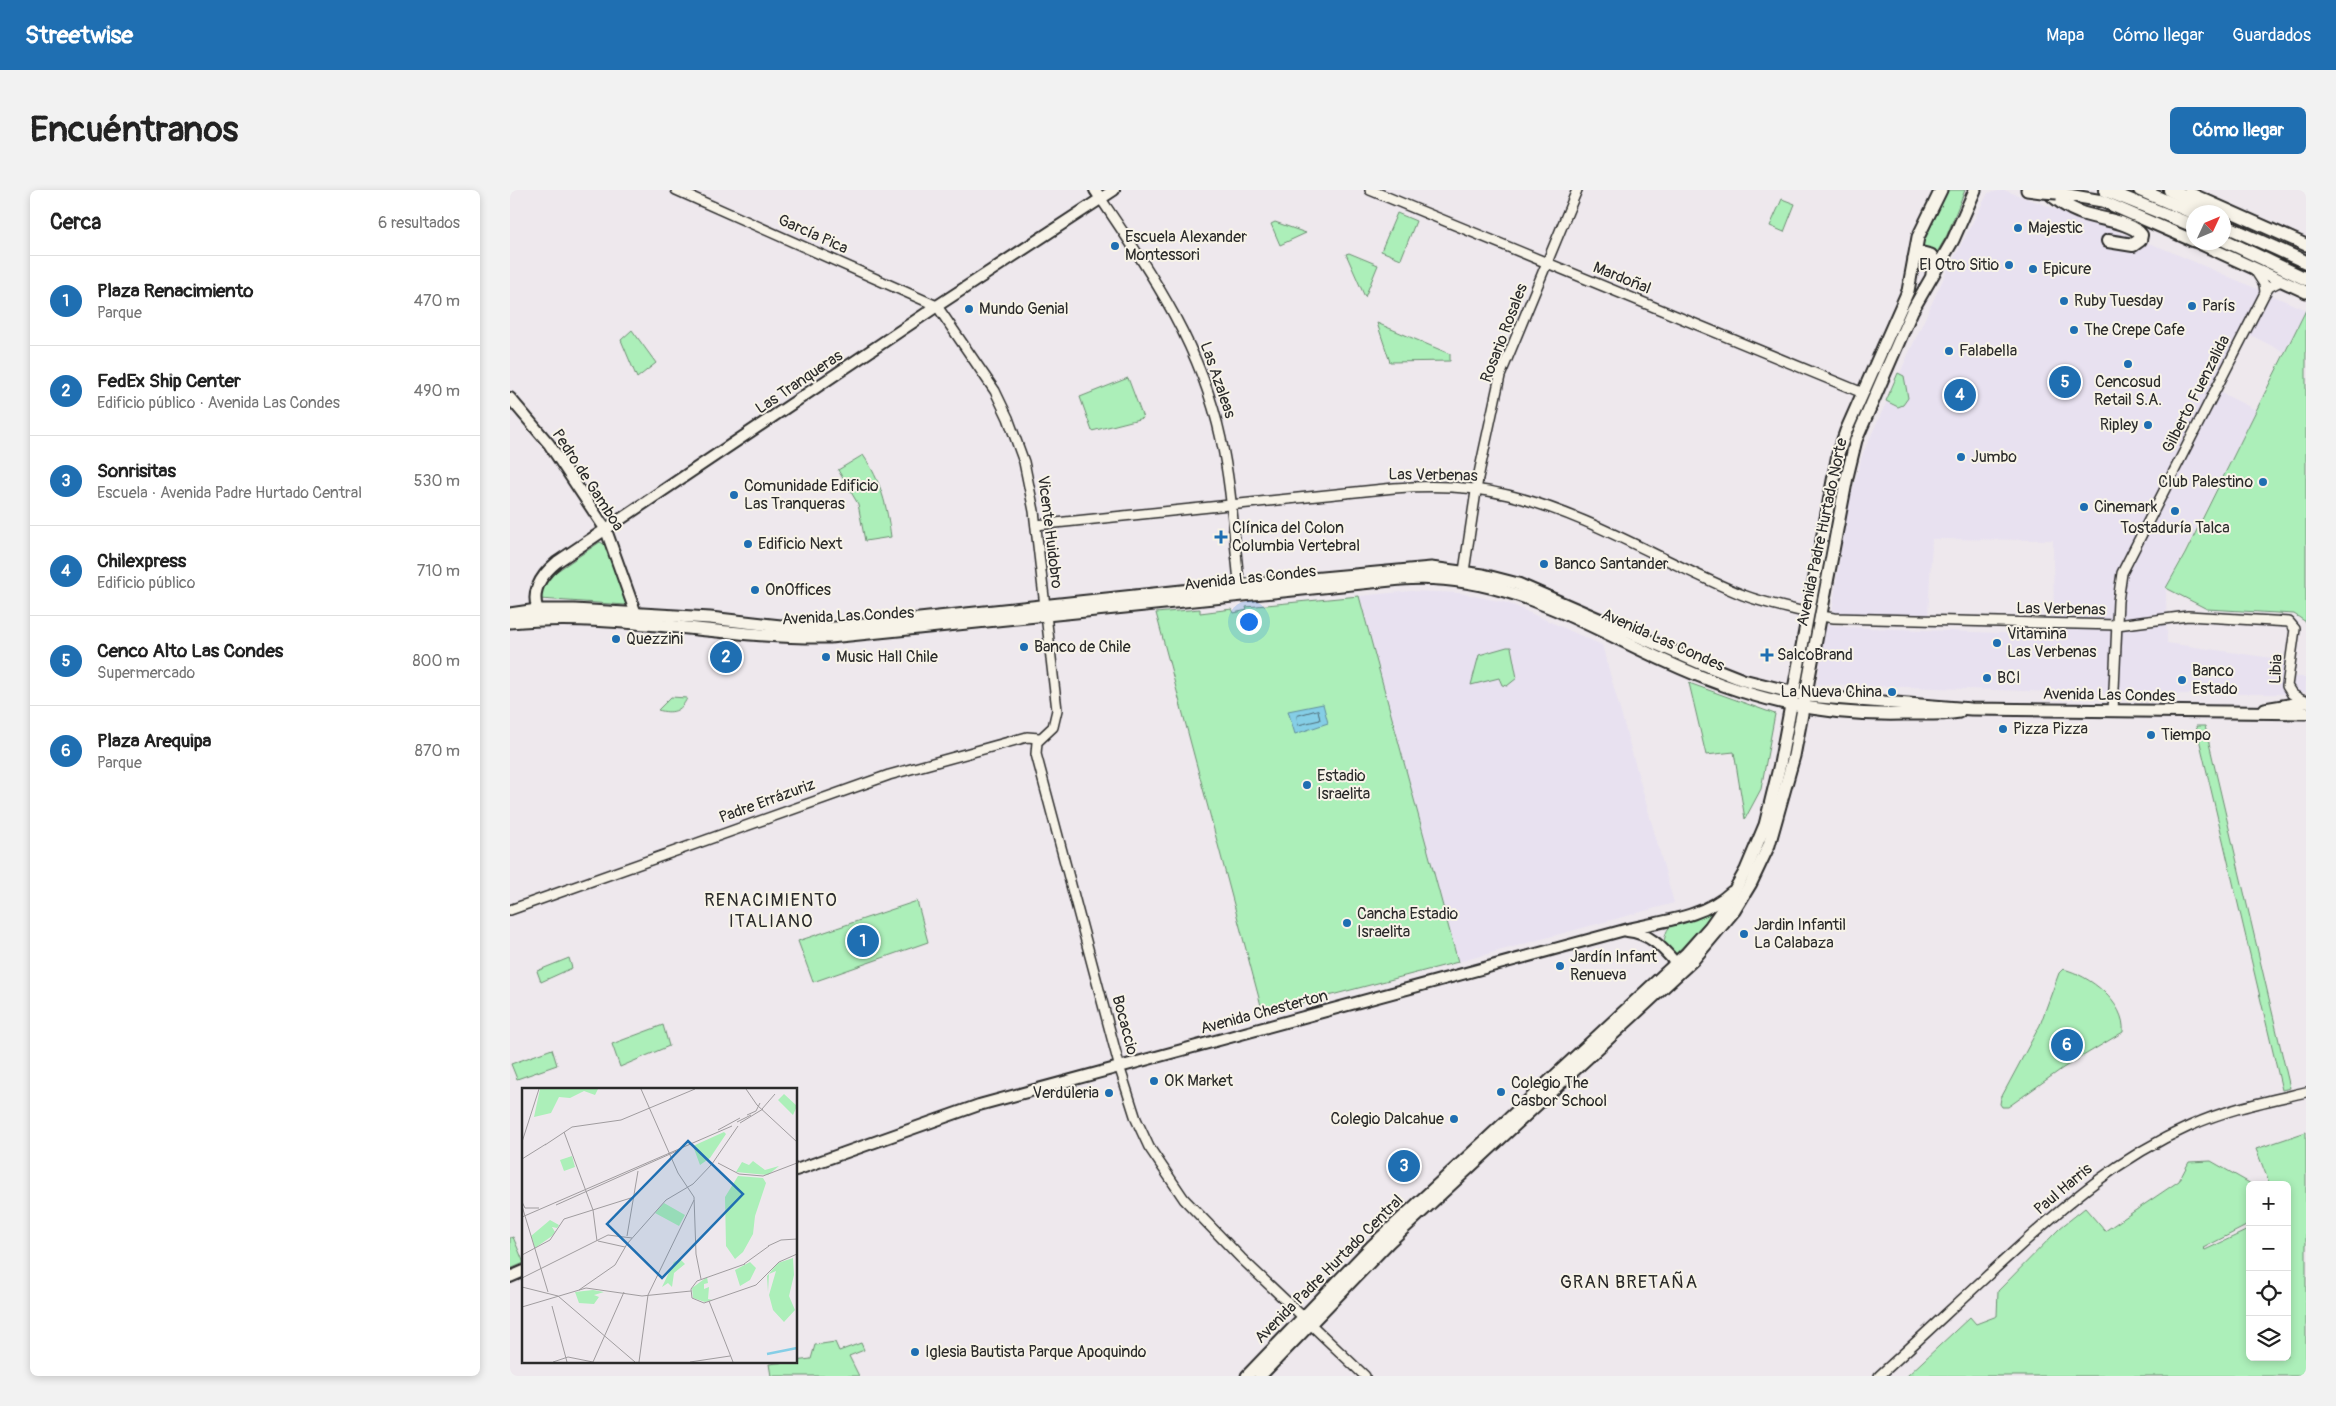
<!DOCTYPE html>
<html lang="es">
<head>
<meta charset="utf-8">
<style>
	:root { --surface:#fff; --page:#f2f2f2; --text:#222; --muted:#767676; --line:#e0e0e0; --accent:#1f6fb2 }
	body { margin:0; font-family:Pangolin,sans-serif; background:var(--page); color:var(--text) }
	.controls { position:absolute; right:15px; bottom:15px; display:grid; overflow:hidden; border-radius:8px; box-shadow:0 2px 8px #0003 }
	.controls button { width:45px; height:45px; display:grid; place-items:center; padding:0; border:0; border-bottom:1px solid var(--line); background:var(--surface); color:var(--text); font:25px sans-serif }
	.compass { position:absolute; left:1676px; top:15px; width:45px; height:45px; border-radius:50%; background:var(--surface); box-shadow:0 2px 8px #0003; rotate:46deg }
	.you { position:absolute; left:738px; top:431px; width:18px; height:18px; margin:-12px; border:4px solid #fff; border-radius:50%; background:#1a73e8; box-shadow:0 0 0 8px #1a73e833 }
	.badge { display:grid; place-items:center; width:32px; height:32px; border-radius:50%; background:var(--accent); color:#fff; font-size:16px; font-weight:700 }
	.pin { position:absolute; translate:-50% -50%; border:2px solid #fff; box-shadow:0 1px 5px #0006 }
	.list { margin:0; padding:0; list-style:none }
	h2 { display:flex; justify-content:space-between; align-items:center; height:65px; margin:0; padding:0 20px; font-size:21px }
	h2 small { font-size:16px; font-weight:400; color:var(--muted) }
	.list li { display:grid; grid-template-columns:32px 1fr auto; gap:15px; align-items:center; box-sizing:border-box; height:90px; padding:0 20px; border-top:1px solid var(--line) }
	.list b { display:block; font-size:19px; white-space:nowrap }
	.list p { margin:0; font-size:16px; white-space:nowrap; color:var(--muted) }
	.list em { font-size:16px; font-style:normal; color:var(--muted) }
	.icon { flex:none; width:28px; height:28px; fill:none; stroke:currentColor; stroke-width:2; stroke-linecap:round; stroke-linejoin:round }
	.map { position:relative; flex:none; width:1796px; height:1186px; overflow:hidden; border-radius:8px }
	header { display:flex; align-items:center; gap:30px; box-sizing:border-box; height:70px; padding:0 25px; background:var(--accent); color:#fff }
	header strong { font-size:24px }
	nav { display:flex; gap:28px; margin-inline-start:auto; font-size:18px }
	.intro { display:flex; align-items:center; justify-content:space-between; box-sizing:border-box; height:120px; padding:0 30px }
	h1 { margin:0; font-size:35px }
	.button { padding:12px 22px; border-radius:8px; background:var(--accent); color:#fff; font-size:18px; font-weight:700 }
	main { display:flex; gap:30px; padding:0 30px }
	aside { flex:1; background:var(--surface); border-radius:8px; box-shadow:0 2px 8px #0003 }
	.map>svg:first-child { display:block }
	.built { fill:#e8e1f0 }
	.green { fill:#acefb9; stroke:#6c8d72 }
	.water { fill:#85cee6; stroke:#618d9b }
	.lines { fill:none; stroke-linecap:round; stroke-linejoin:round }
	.shore { stroke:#4f6c76; stroke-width:1 }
	.tertiary-casing { stroke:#2b2b2b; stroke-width:12 }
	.secondary-casing { stroke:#2b2b2b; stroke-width:14 }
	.primary-casing { stroke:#2b2b2b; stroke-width:15 }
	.motorway-casing { stroke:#2b2b2b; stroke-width:16 }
	.tertiary { stroke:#f7f3e8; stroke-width:9 }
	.secondary { stroke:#f7f3e8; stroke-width:10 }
	.primary { stroke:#f7f3e8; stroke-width:11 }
	.motorway { stroke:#f7f3e8; stroke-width:12 }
	.primary-bridge-casing { stroke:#2b2b2b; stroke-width:15; stroke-linecap:butt }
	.primary-bridge { stroke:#f7f3e8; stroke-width:11 }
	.poi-dot { fill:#1f6fb2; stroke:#f7f3e8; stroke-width:2 }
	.labels { text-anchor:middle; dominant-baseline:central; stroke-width:4; stroke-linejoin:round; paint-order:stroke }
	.poi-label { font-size:16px; fill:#2b2b2b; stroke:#f7f3e8; text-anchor:start }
	.street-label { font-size:16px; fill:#2b2b2b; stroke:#f7f3e8 }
	.neighbourhood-label { font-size:18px; letter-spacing:1px; fill:#2b2b2b; stroke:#f7f3e8 }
	.inset-river { fill:none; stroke:#85cee6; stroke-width:2.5 }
	.inset-road { fill:none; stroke:#a09c9f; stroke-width:1 }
	.view { fill:#1f6fb2; fill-opacity:0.15; stroke:#1f6fb2; stroke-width:2.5 }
	.inset-edge { fill:none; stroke:#2b2b2b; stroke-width:2.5 }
</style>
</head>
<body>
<header>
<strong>Streetwise</strong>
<nav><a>Mapa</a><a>Cómo llegar</a><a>Guardados</a></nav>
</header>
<div class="intro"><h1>Encuéntranos</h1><a class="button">Cómo llegar</a></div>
<main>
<aside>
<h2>Cerca<small>6 resultados</small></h2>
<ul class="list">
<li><span class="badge">1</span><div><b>Plaza Renacimiento</b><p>Parque</p></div><em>470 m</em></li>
<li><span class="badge">2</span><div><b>FedEx Ship Center</b><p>Edificio público · Avenida Las Condes</p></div><em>490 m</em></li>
<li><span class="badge">3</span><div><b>Sonrisitas</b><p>Escuela · Avenida Padre Hurtado Central</p></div><em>530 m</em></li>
<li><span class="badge">4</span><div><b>Chilexpress</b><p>Edificio público</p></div><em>710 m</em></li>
<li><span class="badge">5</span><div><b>Cenco Alto Las Condes</b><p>Supermercado</p></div><em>800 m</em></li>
<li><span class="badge">6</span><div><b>Plaza Arequipa</b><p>Parque</p></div><em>870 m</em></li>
</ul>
</aside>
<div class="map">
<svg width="1796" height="1186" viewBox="0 0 1796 1186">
	<rect width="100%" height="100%" fill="#eee8ed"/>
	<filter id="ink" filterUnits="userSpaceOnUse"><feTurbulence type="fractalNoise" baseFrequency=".02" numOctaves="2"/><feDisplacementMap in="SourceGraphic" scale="10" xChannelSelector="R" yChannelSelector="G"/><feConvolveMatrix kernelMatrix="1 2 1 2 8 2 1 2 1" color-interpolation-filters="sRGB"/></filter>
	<g filter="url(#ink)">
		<g class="built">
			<polygon points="1494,0 1652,58 1796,120 1774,162 1740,145 1710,202 1746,220 1656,398 1657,453 1783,471 1782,487 1796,487 1796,502 1773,504 1609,504 1307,494 1316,434 1334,437 1544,445 1543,350 1422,349 1418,426 1337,426 1322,422 1336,322 1353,263 1433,89 1478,3"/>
			<polygon points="901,401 950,403 998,413 1092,455 1164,713 948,772 849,406"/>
		</g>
		<g class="green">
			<polygon points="1438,0 1455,0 1437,45 1425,66 1417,58 1411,58"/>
			<polygon points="1272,9 1285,14 1274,42 1260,36"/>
			<polygon points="887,23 906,31 891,69 871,61"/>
			<polygon points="765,32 796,43 770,55 761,34"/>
			<polygon points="839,63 868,75 855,107 836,64"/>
			<polygon points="1796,120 1796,432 1784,424 1697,419 1656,398 1675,364"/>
			<polygon points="867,133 940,164 940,171 880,172"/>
			<polygon points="122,140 146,173 127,188 111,150"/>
			<polygon points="1388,183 1394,186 1398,208 1393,215 1388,217 1376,211"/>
			<polygon points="618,188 633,228 582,241 570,207"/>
			<path d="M353,265c18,26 24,51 28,82l-26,4 -7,-37 -20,-34z"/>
			<polygon points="90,352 98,356 116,415 30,409 28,400 34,390"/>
			<polygon points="849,406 948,772 753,823 646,423 690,419 690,423 722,419 724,423 737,420 736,417"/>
			<polygon points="997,457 1001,457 1007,488 997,496 992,495 989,488 961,495 969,465"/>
			<polygon points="1179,493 1265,524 1251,599 1235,629 1224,562 1196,565"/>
			<path d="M161,507l16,1c-6,14 -15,16 -29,12z"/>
			<polygon points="1686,536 1695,536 1780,898 1772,900"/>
			<polygon points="407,711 418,752 303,792 288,751"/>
			<path d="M1205,721l-40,44 -11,-10c1,-32 28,-26 51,-34z"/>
			<polygon points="59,768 62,778 31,792 27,781"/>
			<path d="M1553,779c26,6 63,34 60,63l-60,36 -55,39h-6l-2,-3 1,-6 39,-73 19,-52z"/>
			<polygon points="153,835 159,856 110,877 102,854"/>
			<polygon points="42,859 47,875 7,889 1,874"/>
			<polygon points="1796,942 1796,1186 1397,1186 1460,1127 1466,1134 1487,1126 1488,1101 1550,1038 1575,1018 1595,1041 1669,991 1679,972 1701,971 1743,995 1740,995 1740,1034 1693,1058 1695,1060 1740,1039 1740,1167 1777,1167 1777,995 1760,995 1746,959"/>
			<polygon points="3,1047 14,1073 0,1079 0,1048"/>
			<polygon points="325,1152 329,1161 351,1153 354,1160 339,1166 349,1186 261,1186 259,1174 301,1169 305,1155"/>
		</g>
		<polygon class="water" points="813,514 818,533 785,544 778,521"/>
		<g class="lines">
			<polygon class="shore" points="808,520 810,530 788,535 787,526"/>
			<g class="tertiary-casing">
				<g id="tertiary">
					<polyline points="166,0 427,116 485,201 498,228 514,272 524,321 547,520 543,537 527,552 526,564 611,882 626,929 639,957 674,1009 731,1068 855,1186"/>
					<polyline points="860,0 1353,203"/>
					<path d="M591,9c52,77 100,147 120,240 11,49 13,101 19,151"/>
					<polyline points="1745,80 1754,94 1755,102"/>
					<path d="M526,335l358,-37c38,-3 77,-2 114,7 83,20 156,68 235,100 21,8 44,13 66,18"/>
					<polyline points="953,388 968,288 990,186 1067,0"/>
					<polyline points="1311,426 1324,428 1607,435 1678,426 1779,432 1785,439 1777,496 1782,504 1795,512"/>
					<polyline points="1603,521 1608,411 1612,383 1754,105 1759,97 1771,91"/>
					<polyline points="0,720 379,585 517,547 529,548"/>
					<path d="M1369,1186c44,-40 87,-81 131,-121 57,-52 108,-97 180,-129 37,-17 77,-25 116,-34"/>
				</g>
			</g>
			<g class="secondary-casing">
				<g id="secondary">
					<polyline points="585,0 591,9"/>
					<polyline points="0,208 39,254 96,340 126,424"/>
					<path d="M31,426c-13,-21 -1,-40 16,-54l380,-256 177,-116"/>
					<path d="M1117,741c25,2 38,20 54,38"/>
					<path d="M286,980l183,-65 642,-174c37,-10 81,-12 110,-39"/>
					<polyline points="0,1087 14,1081"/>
				</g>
			</g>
			<g class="primary-casing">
				<g id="primary">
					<polyline points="1517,0 1532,2"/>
					<polyline points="1547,3 1592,11 1684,51"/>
					<polyline points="1679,3 1796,55"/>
					<polyline points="1687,52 1796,102"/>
					<polyline points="1404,68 1413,63 1421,65 1424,70 1422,84"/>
					<polyline points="0,424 27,420 64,420 200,428 280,437 325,438 681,400 921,378 973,385 1008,394 1190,473 1233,490 1297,506 1461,519 1796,523"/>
					<path d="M0,432c106,-11 213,17 320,15l571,-58c98,-8 179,43 264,82 80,37 150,55 238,53 19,0 38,1 56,-2"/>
					<polyline points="1755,519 1796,512"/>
					<polyline points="737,1186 862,1056 1177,763 1200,737 1219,710 1236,680 1255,635 1270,574 1328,264 1336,241 1398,101 1408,47 1431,0"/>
					<polyline points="750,1186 879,1052 1183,770 1224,721 1241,693 1259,655 1284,566 1337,287 1346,250 1402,121 1443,50 1465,0"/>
				</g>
			</g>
			<g class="motorway-casing">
				<g id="motorway">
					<path d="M1536,0c10,9 20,17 33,22 16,7 53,9 62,23l-1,5 -7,5 -25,-4"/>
					<polyline points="1595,0 1684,36"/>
					<polyline points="1630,0 1684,23"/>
					<polyline points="1660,0 1706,22"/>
					<polyline points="1714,35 1796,72"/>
					<polyline points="1714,50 1796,89"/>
				</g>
			</g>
			<use href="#tertiary" class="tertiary"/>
			<use href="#secondary" class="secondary"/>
			<use href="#primary" class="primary"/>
			<use href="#motorway" class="motorway"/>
			<g class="primary-bridge-casing">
				<polyline id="primary-bridge" points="1532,2 1547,3"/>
			</g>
			<use href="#primary-bridge" class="primary-bridge"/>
		</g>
	</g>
	<g class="poi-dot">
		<circle cx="1508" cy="38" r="5"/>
		<circle cx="605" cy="56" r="5"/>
		<circle cx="1499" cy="75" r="5"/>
		<circle cx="1523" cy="79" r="5"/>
		<circle cx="1554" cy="111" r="5"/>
		<circle cx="1682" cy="116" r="5"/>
		<circle cx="459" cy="119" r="5"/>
		<circle cx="1564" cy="140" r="5"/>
		<circle cx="1439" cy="161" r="5"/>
		<circle cx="1618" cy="174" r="5"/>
		<circle cx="1638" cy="235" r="5"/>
		<circle cx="1451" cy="267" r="5"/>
		<circle cx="1753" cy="292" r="5"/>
		<circle cx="224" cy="305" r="5"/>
		<circle cx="1574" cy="317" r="5"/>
		<circle cx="1665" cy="321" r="5"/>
		<path d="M708.5 339.5h5v5h5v5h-5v5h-5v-5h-5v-5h5z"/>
		<circle cx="238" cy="354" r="5"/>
		<circle cx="1034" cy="374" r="5"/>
		<circle cx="245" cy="400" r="5"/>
		<circle cx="106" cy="449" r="5"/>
		<circle cx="1487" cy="453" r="5"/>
		<circle cx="514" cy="457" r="5"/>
		<path d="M1254.5 457.5h5v5h5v5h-5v5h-5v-5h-5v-5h5z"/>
		<circle cx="316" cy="467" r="5"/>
		<circle cx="1477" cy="488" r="5"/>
		<circle cx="1672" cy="490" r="5"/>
		<circle cx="1382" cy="502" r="5"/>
		<circle cx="1493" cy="539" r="5"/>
		<circle cx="1641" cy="545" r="5"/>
		<circle cx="797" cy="595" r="5"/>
		<circle cx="837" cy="733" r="5"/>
		<circle cx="1234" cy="744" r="5"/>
		<circle cx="1050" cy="776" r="5"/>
		<circle cx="644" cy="891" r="5"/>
		<circle cx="991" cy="902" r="5"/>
		<circle cx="599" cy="903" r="5"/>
		<circle cx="944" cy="929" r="5"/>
		<circle cx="405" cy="1162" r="5"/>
	</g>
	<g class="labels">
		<g class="poi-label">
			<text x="1518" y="38">Majestic</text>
			<text x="615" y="47">Escuela Alexander<tspan x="615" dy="18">Montessori</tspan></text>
			<text x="1489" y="75" text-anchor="end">El Otro Sitio</text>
			<text x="1533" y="79">Epicure</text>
			<text x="1564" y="111">Ruby Tuesday</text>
			<text x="1692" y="116">París</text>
			<text x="469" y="119">Mundo Genial</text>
			<text x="1574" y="140">The Crepe Cafe</text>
			<text x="1449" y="161">Falabella</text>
			<text x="1618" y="192" text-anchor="middle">Cencosud<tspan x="1618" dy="18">Retail S.A.</tspan></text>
			<text x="1628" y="235" text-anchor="end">Ripley</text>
			<text x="1461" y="267">Jumbo</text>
			<text x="1743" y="292" text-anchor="end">Club Palestino</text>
			<text x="234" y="296">Comunidade Edificio<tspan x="234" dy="18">Las Tranqueras</tspan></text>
			<text x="1584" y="317">Cinemark</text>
			<text x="722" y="338">Clínica del Colon<tspan x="722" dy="18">Columbia Vertebral</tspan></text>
			<text x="1665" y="338" text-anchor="middle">Tostaduría Talca</text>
			<text x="248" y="354">Edificio Next</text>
			<text x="1044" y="374">Banco Santander</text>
			<text x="255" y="400">OnOffices</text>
			<text x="1497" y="444">Vitamina<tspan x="1497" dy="18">Las Verbenas</tspan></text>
			<text x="116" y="449">Quezzini</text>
			<text x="524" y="457">Banco de Chile</text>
			<text x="1267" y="465">SalcoBrand</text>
			<text x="326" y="467">Music Hall Chile</text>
			<text x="1682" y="481">Banco<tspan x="1682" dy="18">Estado</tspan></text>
			<text x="1487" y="488">BCI</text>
			<text x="1372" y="502" text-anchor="end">La Nueva China</text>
			<text x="1503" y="539">Pizza Pizza</text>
			<text x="1651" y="545">Tiempo</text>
			<text x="807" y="586">Estadio<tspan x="807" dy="18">Israelita</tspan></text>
			<text x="847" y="724">Cancha Estadio<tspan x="847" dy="18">Israelita</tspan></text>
			<text x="1244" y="735">Jardin Infantil<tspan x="1244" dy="18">La Calabaza</tspan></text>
			<text x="1060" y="767">Jardín Infant<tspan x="1060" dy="18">Renueva</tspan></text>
			<text x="654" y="891">OK Market</text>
			<text x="1001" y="893">Colegio The<tspan x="1001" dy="18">Casbor School</tspan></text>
			<text x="589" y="903" text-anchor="end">Verduleria</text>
			<text x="934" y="929" text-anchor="end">Colegio Dalcahue</text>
			<text x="415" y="1162">Iglesia Bautista Parque Apoquindo</text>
		</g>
		<g class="street-label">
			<text transform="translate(303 44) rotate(24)">García Pica</text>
			<text transform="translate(1112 88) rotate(22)">Mardoñal</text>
			<text transform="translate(994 143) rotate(-69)">Rosario Rosales</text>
			<text transform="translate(708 190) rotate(71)">Las Azaleas</text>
			<text transform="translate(289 192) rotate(-34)">Las Tranqueras</text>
			<text transform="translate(1686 204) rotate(-63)">Gilberto Fuenzalida</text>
			<text transform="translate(923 285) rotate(1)">Las Verbenas</text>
			<text transform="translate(78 290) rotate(57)">Pedro de Gamboa</text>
			<text transform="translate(540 342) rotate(83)">Vicente Huidobro</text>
			<text transform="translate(1312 342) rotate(-78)">Avenida Padre Hurtado Norte</text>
			<text transform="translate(740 388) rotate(-6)">Avenida Las Condes</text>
			<text transform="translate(1551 419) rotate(1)">Las Verbenas</text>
			<text transform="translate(338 426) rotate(-3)">Avenida Las Condes</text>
			<text transform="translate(1153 450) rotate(24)">Avenida Las Condes</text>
			<text transform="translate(1766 479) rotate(-87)">Libia</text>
			<text transform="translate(1599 505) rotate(1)">Avenida Las Condes</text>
			<text transform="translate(257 611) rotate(-20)">Padre Errázuriz</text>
			<text transform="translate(754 822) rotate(-15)">Avenida Chesterton</text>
			<text transform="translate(615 835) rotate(75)">Bocaccio</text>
			<text transform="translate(1553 999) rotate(-40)">Paul Harris</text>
			<text transform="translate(819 1079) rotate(-45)">Avenida Padre Hurtado Central</text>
		</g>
		<g class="neighbourhood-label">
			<text x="261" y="710">RENACIMIENTO<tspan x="261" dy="21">ITALIANO</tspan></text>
			<text x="1119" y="1092">GRAN BRETAÑA</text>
		</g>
	</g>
	<g transform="translate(12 898)">
		<rect width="275" height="275" fill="#eee8ed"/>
		<path d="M18,1h58l-3,6 -11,-4 -14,7 -11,-1 -8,16 -17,4zM262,6l13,12 -4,9 -15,-15zM202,44l2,2 -16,24 -10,7 -7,-19zM50,68l3,11 -11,4 -4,-11zM231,73l12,9 14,-4 -11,9 -32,-3 6,-10 7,3zM216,88l25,2 3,5 -11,33 -2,18 -10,18 -8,7 -9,-13 -1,-49zM142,115l21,12 -6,11 -24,-13zM28,132l9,5 -2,3 -5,-1 3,5 -3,4 -17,12 -4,-12zM271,170l1,17 -5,21 6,14 -11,12 -11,-12 -4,-15 7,-24 -7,3 -1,18 -1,-16 11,-13zM158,171l5,5 -11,9 -2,14 -4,-4 -6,4 12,-25zM228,174l6,6 -6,12 -10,6 -5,-16zM185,189l1,6 -4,1v5l5,-2 -1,12 5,1 -8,2 -12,-4 -1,-10zM71,202l11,2 -10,3 5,2 -5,7 -15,-1 -4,-11z" fill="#acefb9"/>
		<path class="inset-river" d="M245,266l30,-6"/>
		<path class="inset-road" d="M119,1l37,84 16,24 2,57 5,25M224,1l11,16 40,37M240,21l13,-15M225,27l9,-4 4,-8M215,34l14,-7M218,35l23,-14M196,42l22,-12M42,44l29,78 4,31M0,54l17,-53M23,57l27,-18 49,-7 74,-31M0,71l24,-15M196,75l21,11 24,2 34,-13M0,114l3,6h14M34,117l123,-55M0,118l26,86M0,129l210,-91M105,148l11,-65M76,153l27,6M246,158l13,-6 16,-1M0,167l28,-15 14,-21 70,-22M222,176l25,-18M223,176l-48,17 -6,8 1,9 12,5 52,-18 23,-23 18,-8M0,190l86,-43 24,3M0,199l36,9 77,66M57,202l36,-25 12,-21 39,-44 27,-16 19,-20 26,-38M187,213l24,61M30,218l15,56M0,219l64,-19 56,8 49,-5M31,274l15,-5 25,5M71,274l31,-70M117,274l9,-67 46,-95M168,274l40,-6"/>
		<path class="view" d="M166,53l55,53 -81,84 -55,-54z"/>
		<rect width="275" height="275" class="inset-edge"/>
	</g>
</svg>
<div class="controls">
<button>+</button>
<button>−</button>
<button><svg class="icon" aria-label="locate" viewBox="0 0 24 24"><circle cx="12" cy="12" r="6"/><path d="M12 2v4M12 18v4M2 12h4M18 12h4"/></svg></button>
<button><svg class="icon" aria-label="layers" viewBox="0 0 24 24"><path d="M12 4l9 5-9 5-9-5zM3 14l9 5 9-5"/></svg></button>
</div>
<svg class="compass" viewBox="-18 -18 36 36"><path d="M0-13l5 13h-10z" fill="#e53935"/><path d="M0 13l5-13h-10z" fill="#767676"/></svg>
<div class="you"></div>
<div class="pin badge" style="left:353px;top:751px">1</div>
<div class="pin badge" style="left:216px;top:467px">2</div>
<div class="pin badge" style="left:894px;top:976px">3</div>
<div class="pin badge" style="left:1450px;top:205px">4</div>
<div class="pin badge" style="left:1555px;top:192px">5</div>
<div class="pin badge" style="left:1557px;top:855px">6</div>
</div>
</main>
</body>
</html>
